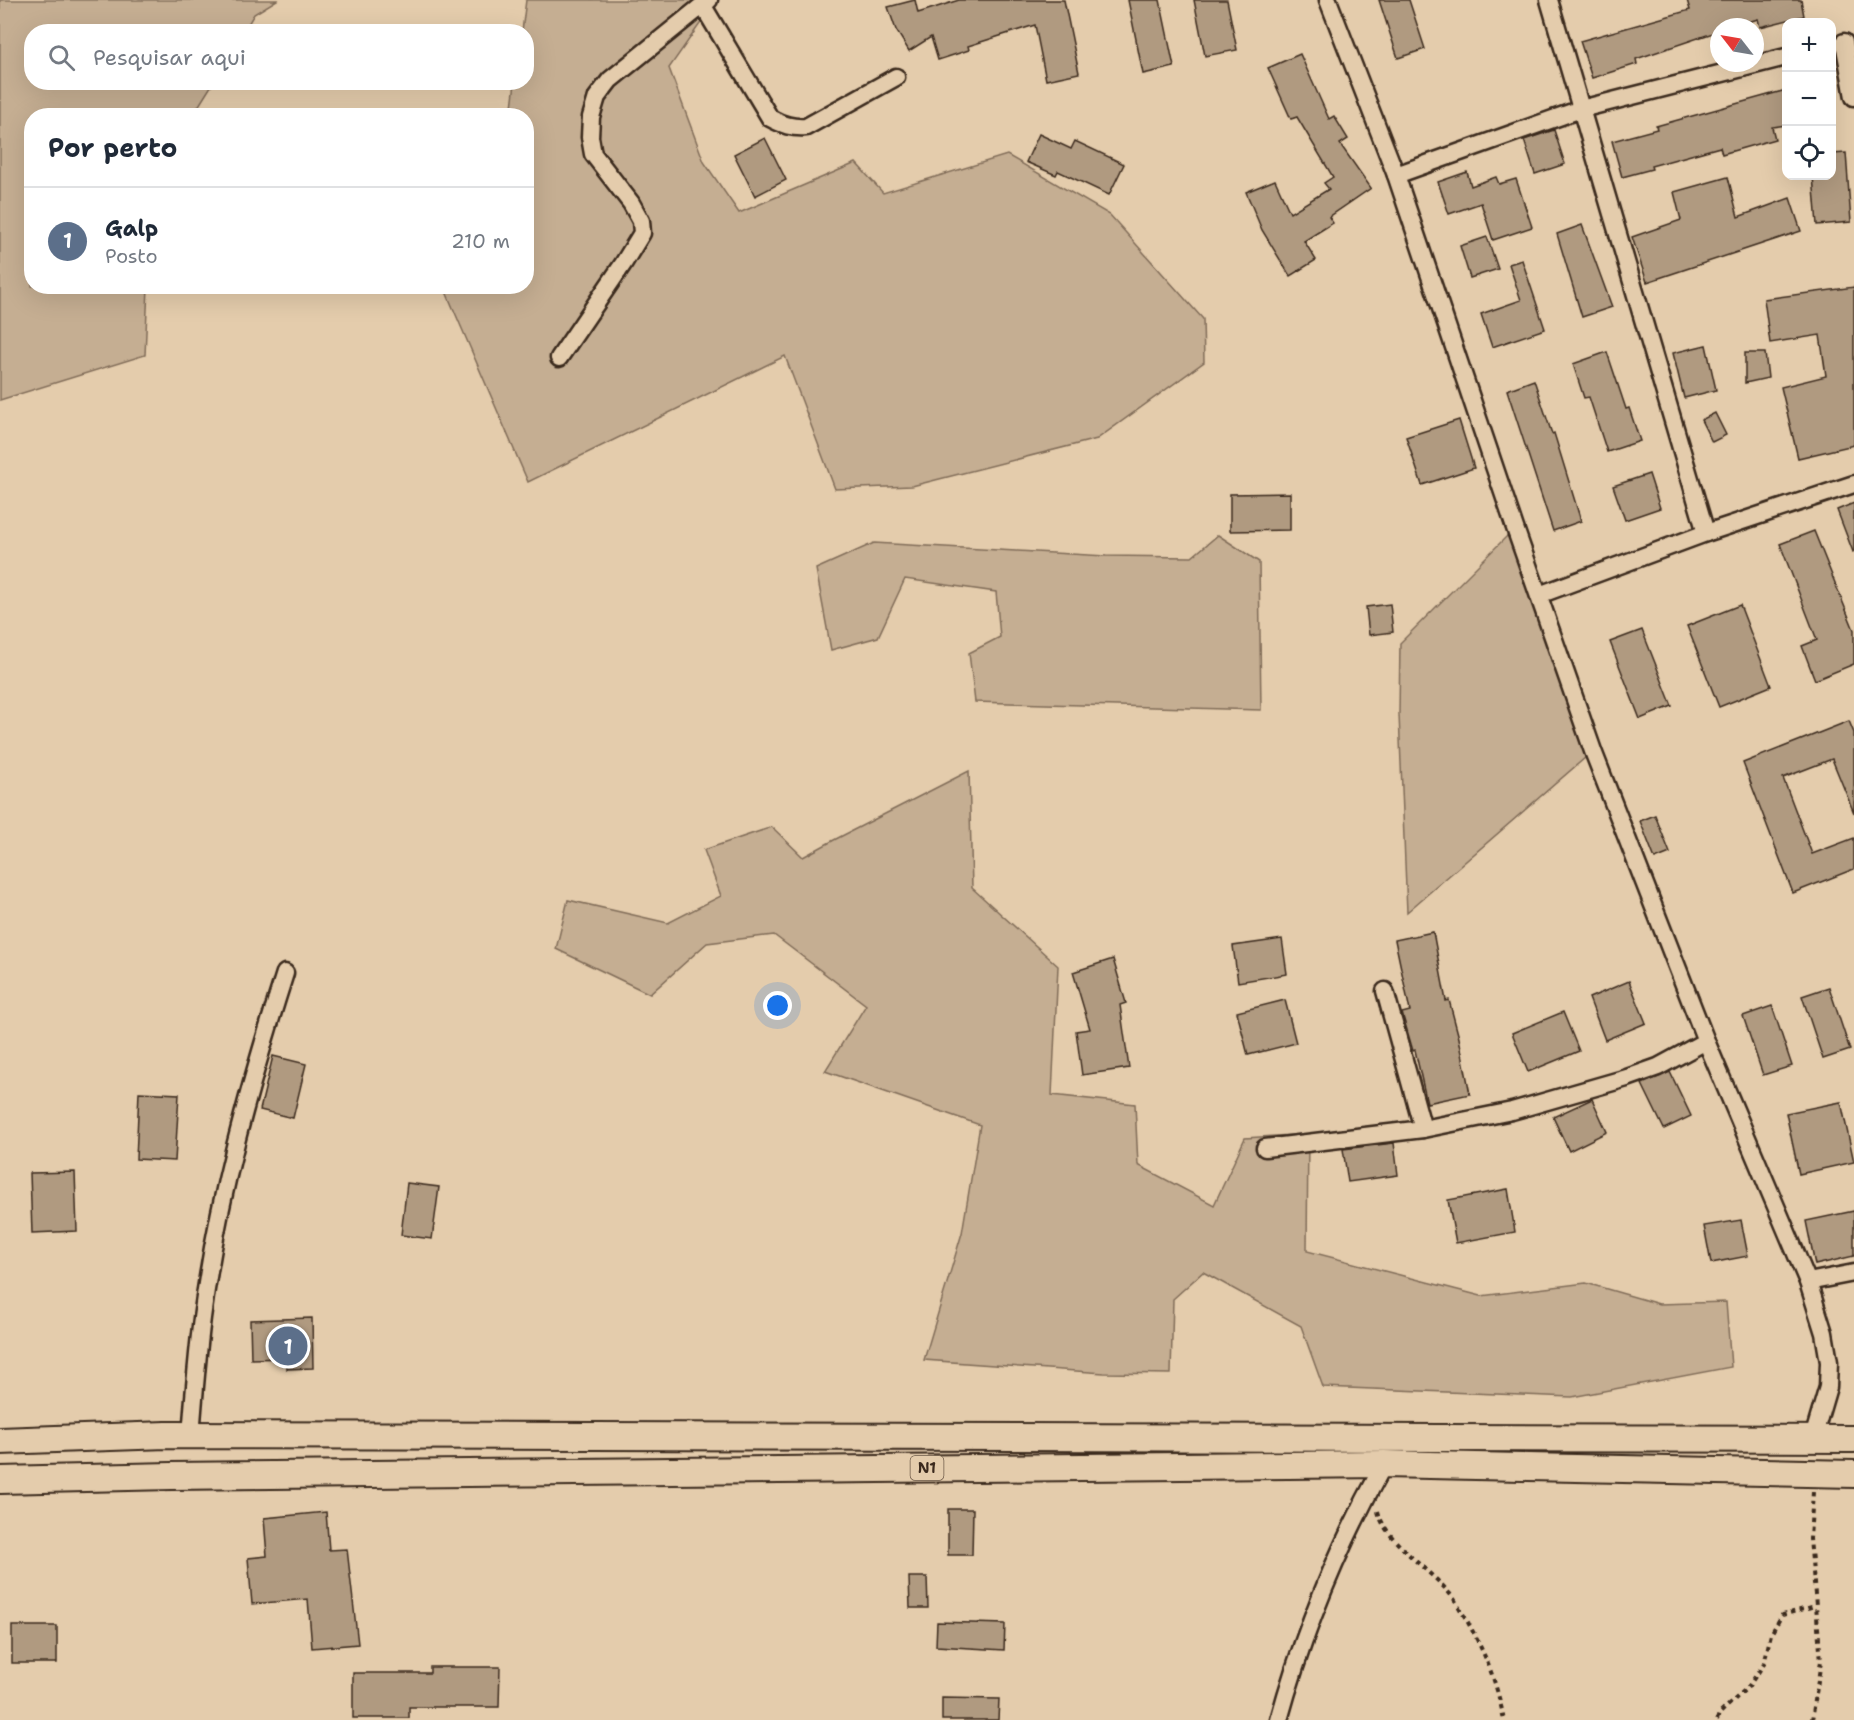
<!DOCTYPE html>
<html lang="pt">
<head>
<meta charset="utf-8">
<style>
	:root { --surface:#fff; --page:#f2f2f3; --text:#1f2937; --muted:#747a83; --line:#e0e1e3; --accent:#1a73e8 }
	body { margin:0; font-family:"Shantell Sans",sans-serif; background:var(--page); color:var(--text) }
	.controls { position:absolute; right:18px; top:18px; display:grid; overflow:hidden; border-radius:12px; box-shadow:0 6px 24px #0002 }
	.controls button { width:54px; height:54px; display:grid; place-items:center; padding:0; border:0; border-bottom:2px solid var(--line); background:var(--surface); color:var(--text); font:30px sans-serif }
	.compass { position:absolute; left:1710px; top:18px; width:54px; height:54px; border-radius:50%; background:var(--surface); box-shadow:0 6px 24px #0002; rotate:301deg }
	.you { position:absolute; left:778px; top:1006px; width:21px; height:21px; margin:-15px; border:4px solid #fff; border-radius:50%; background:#1a73e8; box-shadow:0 0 0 9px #1a73e833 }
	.badge { display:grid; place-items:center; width:39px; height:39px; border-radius:50%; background:var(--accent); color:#fff; font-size:20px; font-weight:700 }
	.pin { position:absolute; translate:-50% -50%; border:3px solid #fff; box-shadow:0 2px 6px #0006 }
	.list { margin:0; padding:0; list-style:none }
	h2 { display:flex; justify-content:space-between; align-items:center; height:78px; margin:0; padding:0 24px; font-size:26px }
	h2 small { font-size:20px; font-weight:400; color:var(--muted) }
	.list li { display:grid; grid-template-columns:39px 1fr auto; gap:18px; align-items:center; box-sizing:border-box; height:108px; padding:0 24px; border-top:2px solid var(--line) }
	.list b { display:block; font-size:22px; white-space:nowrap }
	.list p { margin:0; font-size:20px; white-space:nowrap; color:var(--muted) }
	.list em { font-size:20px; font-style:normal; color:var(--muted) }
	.icon { flex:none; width:33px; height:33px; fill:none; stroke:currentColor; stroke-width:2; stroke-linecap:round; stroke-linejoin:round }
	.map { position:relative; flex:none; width:1854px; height:1720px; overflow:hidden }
	.search { position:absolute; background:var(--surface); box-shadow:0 6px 24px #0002; left:24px; top:24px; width:510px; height:66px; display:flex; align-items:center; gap:15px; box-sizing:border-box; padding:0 21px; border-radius:24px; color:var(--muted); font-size:22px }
	.panel { position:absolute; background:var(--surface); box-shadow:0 6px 24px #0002; left:24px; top:108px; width:510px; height:186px; border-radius:24px }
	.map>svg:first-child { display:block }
	.green { fill:#c5ae92; stroke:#806c58; stroke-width:1.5 }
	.building { fill:#b09a80; stroke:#3b2a1e; stroke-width:1.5 }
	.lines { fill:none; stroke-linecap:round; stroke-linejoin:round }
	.street-casing { stroke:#3b2a1e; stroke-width:21 }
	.primary-casing { stroke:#3b2a1e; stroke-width:30 }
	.path { stroke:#3b2a1e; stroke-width:4; stroke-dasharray:4.5 4.5; stroke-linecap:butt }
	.street { stroke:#e4ccac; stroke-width:16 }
	.primary { stroke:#e4ccac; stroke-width:26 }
	.labels { text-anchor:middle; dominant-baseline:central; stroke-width:4.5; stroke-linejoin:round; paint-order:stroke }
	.shield { fill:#e4ccac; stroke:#6e5b49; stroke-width:1.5 }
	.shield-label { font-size:15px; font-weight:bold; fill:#3b2a1e }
</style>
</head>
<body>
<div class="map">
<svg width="1854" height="1720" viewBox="0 0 1854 1720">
	<rect width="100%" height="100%" fill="#e4ccac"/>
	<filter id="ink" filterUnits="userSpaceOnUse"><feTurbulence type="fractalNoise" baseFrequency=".0167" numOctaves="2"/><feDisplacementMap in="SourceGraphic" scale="12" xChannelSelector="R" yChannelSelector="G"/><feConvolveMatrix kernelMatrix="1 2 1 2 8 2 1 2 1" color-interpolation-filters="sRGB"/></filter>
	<g filter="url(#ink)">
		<g class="green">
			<polygon points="0,0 277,0 254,14 244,31 32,32 32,82 213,83 193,115 32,116 32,286 148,287 145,355 0,400"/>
			<polygon points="526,0 691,0 702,21 669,68 704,162 739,213 856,163 883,193 1007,155 1110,215 1203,319 1204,362 1097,439 912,486 835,489 785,356 528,482 444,287 526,286 526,116 511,115 515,83 526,82 526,32 522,31"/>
			<polygon points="1515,528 1593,751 1407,912 1399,714 1400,643"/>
			<polygon points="1218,535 1259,562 1261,710 975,702 969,653 1000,637 996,592 905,579 878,637 831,650 816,569 874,543 1106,556 1192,557"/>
			<polygon points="969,771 972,888 1058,966 1052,1095 1135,1104 1138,1165 1214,1205 1245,1138 1308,1134 1307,1251 1481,1296 1586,1283 1659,1304 1726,1302 1731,1367 1572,1397 1323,1387 1301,1326 1203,1272 1173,1299 1171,1374 1104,1373 924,1360 962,1233 980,1125 825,1071 866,1005 774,935 707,943 650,994 556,949 568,900 668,923 721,896 704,850 772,827 803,857 834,840"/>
		</g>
		<g class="building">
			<polygon points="915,0 918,13 959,0 1064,0 1079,73 1046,80 1035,25 968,46 969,50 938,60 931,37 909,51 896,30 888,7"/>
			<polygon points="1128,0 1160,0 1174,67 1143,74"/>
			<polygon points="1194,0 1227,0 1237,50 1205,56"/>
			<polygon points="1379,0 1409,0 1425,49 1398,58"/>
			<polygon points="1687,0 1801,0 1804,16 1760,27 1758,19 1731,27 1719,27 1719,31 1636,59 1637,64 1592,78 1580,41 1690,10"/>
			<polygon points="1300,54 1329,119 1334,116 1348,139 1340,144 1371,188 1329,217 1333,223 1304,241 1316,260 1290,276 1262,230 1246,192 1275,180 1290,213 1329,189 1324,183 1333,177 1297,117 1291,119 1268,68"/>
			<polygon points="1786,90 1786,125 1772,127 1775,139 1722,154 1720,147 1651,166 1652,169 1622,177 1612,141 1657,129 1656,126"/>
			<polygon points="1554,130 1565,164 1535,174 1524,140"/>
			<polygon points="1039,134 1071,149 1075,141 1124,164 1109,195 1058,171 1056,175 1026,162"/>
			<polygon points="765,138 786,180 755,196 734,154"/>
			<polygon points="1846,153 1851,222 1817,225 1813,176 1832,176 1832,154"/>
			<polygon points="1467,172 1471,186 1496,177 1499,184 1516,179 1532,227 1493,240 1481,203 1449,214 1438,182"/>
			<polygon points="1728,177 1738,217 1790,198 1801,231 1647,282 1632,237 1681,220 1674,192"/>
			<polygon points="1582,225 1612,307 1582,317 1557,234"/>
			<polygon points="1487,237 1498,269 1470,278 1460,246"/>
			<polygon points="1522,260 1545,329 1492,347 1481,314 1521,300 1509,264"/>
			<polygon points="1854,287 1854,445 1798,458 1781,387 1826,376 1820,335 1770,343 1764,299"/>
			<polygon points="1706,345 1716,390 1684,398 1673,353"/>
			<polygon points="1607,352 1626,409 1629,408 1640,441 1607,452 1589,397 1584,398 1573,364"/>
			<polygon points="1745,353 1765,353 1768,378 1745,383"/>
			<polygon points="1534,380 1552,434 1554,433 1581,521 1553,531 1507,390"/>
			<polygon points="1715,413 1726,435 1712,442 1701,420"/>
			<polygon points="1459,420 1474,468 1422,485 1406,437"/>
			<polygon points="1649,474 1660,508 1625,520 1613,486"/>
			<polygon points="1290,493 1290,530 1230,531 1230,494"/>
			<polygon points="1854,503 1854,551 1853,552 1837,510"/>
			<polygon points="1814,531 1854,630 1854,664 1815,680 1802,646 1817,640 1780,544"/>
			<polygon points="1390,604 1393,632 1369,635 1366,607"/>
			<polygon points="1740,605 1771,686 1719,707 1687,626"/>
			<polygon points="1642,630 1672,706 1640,719 1610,642"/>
			<polygon points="1849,721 1854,733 1854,813 1832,759 1783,778 1812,854 1854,838 1854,869 1793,893 1743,763"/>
			<polygon points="1655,815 1670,853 1655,859 1640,821"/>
			<polygon points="1433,932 1446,1001 1449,1000 1459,1038 1470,1094 1427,1103 1415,1050 1413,1051 1402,1013 1410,1011 1395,940"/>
			<polygon points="1282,939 1287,974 1238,982 1233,946"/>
			<polygon points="1113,959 1126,1003 1120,1005 1129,1068 1082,1075 1076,1031 1090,1029 1073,972"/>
			<polygon points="1629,981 1646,1023 1605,1040 1589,998"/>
			<polygon points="1829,987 1850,1050 1823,1059 1802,996"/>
			<polygon points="1285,1000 1296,1043 1248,1055 1237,1012"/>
			<polygon points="1772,1006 1792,1066 1763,1075 1743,1016"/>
			<polygon points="1563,1012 1579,1051 1528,1072 1512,1033"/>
			<polygon points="273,1056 306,1064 293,1118 260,1110"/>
			<polygon points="1670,1072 1691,1116 1664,1129 1642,1084"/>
			<polygon points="139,1092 179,1094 175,1161 136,1159"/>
			<polygon points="1592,1099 1607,1132 1569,1151 1553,1117"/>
			<polygon points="1841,1102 1854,1162 1799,1174 1786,1113"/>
			<polygon points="1394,1143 1398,1175 1348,1182 1343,1149"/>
			<polygon points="75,1172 77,1231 32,1233 30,1173"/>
			<polygon points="407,1183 439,1187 432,1239 401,1235"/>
			<polygon points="1508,1189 1515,1232 1456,1243 1448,1200"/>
			<polygon points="1854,1211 1854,1256 1815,1265 1806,1221"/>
			<polygon points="1741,1220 1748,1256 1711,1263 1704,1226"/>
			<polygon points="312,1318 313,1368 287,1369 287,1358 251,1359 250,1320"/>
			<polygon points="948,1509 973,1509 972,1555 948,1555"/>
			<polygon points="326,1512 329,1550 347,1549 358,1644 312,1648 308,1599 252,1604 248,1558 267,1556 264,1518"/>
			<polygon points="909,1577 927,1577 928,1608 910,1608"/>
			<polygon points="937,1622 1005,1624 1004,1650 936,1646"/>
			<rect x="12" y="1626" width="45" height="37"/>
			<polygon points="430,1667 500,1667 499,1707 409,1707 409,1718 353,1718 353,1673 430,1673"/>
			<polygon points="942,1698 999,1699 998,1720 942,1720"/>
		</g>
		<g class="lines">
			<g class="street-casing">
				<g id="street">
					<polyline points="1328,0 1396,175 1515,528 1593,751 1706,1041 1808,1282 1824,1333 1829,1362 1828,1387 1813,1438"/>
					<polyline points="1549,0 1706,533"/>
					<path d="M703,6l67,112c13,7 22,10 36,9l90,-50"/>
					<polyline points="1844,42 1854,97"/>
					<polyline points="1396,175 1581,109 1786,57"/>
					<polyline points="559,358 623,264 642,233 641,221 631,203 593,154 590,137 591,117 597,97 610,80 709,0"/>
					<polyline points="1539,595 1706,533 1854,484"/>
					<polyline points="1385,991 1423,1129"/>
					<polyline points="1265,1148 1423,1129 1512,1111 1627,1078 1658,1067 1706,1041"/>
					<polyline points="1808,1282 1854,1273"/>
					<path d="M191,1436c3,-40 6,-79 11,-118 15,-117 47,-232 83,-345"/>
					<path d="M1279,1720c25,-91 59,-173 105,-256"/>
				</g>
			</g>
			<g class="primary-casing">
				<g id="primary">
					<polyline points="0,1441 166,1435 1854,1439"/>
					<polyline points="0,1480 171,1476 1384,1464 1854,1474"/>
				</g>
			</g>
			<g class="path">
				<path d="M1378,1511c7,31 53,59 72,83 6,6 10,16 15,23 20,36 31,62 39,103"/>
				<polyline points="1717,1720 1719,1714 1748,1687 1764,1664 1771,1634 1782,1615 1815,1606"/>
				<polyline points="1812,1720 1821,1661 1810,1539 1813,1492"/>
			</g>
			<use href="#street" class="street"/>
			<use href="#primary" class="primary"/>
		</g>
	</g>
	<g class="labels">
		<rect class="shield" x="910.5" y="1456" width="33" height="24" rx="4.5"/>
		<g class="shield-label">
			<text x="927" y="1468">N1</text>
		</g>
	</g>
</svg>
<div class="controls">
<button>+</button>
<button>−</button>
<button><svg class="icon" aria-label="locate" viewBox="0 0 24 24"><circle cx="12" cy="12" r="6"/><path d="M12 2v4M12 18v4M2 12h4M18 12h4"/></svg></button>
</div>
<svg class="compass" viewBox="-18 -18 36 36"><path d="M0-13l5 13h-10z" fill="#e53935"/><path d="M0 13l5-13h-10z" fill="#747a83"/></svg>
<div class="you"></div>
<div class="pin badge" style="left:288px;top:1346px;background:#5c6f8a">1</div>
<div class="search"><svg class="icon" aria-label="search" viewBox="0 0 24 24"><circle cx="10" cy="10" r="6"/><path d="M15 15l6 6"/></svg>Pesquisar aqui</div>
<section class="panel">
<h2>Por perto<small></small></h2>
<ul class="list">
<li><span class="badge" style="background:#5c6f8a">1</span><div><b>Galp</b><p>Posto</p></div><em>210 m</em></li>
</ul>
</section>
</div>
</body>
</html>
